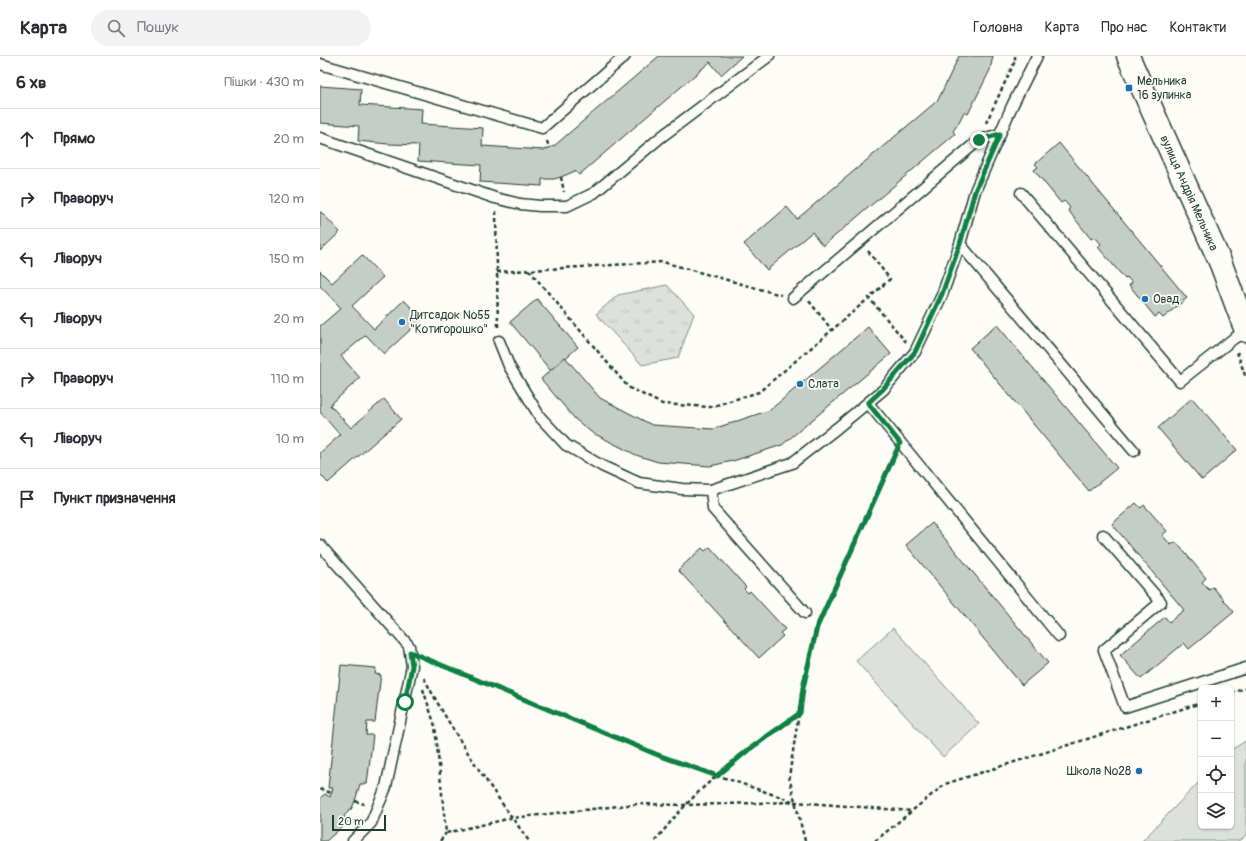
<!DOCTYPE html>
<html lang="uk">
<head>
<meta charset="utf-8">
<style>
	:root { --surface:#fff; --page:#f2f2f3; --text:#2b2b33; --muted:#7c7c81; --line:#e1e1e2 }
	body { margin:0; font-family:Pangolin,sans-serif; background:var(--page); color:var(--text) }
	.controls { position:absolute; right:12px; bottom:12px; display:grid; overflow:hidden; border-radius:6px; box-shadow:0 1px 3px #0004 }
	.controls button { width:36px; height:36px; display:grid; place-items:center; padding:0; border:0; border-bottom:1px solid var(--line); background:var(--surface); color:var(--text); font:20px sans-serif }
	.scale { position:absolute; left:12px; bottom:10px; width:54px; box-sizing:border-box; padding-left:4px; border:2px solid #1f3d34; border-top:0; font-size:11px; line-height:14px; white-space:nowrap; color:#1f3d34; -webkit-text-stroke:3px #fdfcf7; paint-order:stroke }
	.stop { position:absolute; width:12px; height:12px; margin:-9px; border:3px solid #0b8043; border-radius:50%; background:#fff }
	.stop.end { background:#0b8043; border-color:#fff; box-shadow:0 1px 4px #0008 }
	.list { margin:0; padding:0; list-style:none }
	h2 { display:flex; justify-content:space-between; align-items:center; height:52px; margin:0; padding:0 16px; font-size:17px }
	h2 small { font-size:13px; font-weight:400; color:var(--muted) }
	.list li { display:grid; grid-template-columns:26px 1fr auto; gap:12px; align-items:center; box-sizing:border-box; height:60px; padding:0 16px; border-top:1px solid var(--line) }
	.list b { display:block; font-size:15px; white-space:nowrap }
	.list em { font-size:13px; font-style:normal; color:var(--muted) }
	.icon { flex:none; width:22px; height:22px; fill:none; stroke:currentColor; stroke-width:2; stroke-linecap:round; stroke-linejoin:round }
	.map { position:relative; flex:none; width:926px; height:785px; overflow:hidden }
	header { display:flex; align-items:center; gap:24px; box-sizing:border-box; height:56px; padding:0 20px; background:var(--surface); border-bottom:1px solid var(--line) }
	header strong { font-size:19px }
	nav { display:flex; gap:22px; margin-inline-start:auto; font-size:14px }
	.search { width:280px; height:36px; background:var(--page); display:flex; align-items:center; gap:10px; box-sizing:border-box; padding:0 14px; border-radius:22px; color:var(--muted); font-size:15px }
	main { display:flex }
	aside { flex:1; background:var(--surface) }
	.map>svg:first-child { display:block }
	.park { fill:url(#park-tufts); stroke:#7e8e88 }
	.pitch { fill:#dde0db; stroke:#7e8e88 }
	.building { fill:#c6cdc7; stroke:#1f3d34 }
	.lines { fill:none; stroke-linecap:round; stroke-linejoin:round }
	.service-casing { stroke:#1f3d34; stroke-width:13 }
	.tertiary-casing { stroke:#1f3d34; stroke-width:25 }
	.path { stroke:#1f3d34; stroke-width:2.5; stroke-dasharray:4 3; stroke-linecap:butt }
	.service { stroke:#fdfcf7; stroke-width:10 }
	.tertiary { stroke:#fdfcf7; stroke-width:22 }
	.route { stroke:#0b8043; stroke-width:5 }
	.poi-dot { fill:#1f6fb2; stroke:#fdfcf7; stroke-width:1.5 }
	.labels { text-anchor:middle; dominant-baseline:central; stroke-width:3.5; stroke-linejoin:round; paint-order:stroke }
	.poi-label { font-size:12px; fill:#1f3d34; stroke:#fdfcf7; text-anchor:start }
	.street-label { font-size:12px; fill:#1f3d34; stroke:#fdfcf7 }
</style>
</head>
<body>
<header>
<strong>Карта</strong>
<div class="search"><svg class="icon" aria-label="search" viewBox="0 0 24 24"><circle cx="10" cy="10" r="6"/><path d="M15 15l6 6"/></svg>Пошук</div>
<nav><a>Головна</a><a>Карта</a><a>Про нас</a><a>Контакти</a></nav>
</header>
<main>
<aside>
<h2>6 хв<small>Пішки · 430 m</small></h2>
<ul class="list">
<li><svg class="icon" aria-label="ahead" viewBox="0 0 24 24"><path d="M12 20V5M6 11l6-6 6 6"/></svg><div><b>Прямо</b></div><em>20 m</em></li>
<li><svg class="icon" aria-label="right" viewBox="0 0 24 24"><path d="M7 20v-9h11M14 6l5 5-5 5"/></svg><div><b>Праворуч</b></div><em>120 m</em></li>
<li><svg class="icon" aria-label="left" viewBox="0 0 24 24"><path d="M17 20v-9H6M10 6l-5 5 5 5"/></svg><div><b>Ліворуч</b></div><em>150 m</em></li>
<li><svg class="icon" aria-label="left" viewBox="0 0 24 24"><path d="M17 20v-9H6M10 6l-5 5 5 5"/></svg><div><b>Ліворуч</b></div><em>20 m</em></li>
<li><svg class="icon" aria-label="right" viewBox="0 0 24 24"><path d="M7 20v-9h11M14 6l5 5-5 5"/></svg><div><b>Праворуч</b></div><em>110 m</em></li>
<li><svg class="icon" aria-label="left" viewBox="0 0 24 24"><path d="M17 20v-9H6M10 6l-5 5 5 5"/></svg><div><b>Ліворуч</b></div><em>10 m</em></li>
<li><svg class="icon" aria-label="arrive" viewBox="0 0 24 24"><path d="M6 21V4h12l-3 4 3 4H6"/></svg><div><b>Пункт призначення</b></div></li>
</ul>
</aside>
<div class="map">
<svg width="926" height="785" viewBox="0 0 926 785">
	<defs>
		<pattern id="park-tufts" width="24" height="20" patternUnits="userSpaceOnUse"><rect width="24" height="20" fill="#dde0db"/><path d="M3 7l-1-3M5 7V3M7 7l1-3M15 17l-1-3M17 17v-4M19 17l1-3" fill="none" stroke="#bdc1bd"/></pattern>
	</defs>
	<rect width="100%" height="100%" fill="#fdfcf7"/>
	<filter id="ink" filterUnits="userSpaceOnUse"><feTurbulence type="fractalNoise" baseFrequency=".025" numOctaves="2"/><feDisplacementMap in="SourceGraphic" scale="8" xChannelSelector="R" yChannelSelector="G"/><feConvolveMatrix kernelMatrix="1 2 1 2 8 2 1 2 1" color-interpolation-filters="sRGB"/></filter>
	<g filter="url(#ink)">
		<polygon class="park" points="347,229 374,258 358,302 322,309 276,258 298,239"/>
		<g class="pitch">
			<polygon points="573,572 659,668 623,701 536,605"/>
			<polygon points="924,686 926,686 926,779 920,785 822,785 881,724 881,770 911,770 911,694"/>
		</g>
		<g class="building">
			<polygon points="339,0 422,0 401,19 390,6 259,119 255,115 241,121 234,123 222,123 222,130 160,126 161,109 98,105 99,89 68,88 38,85 39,70 0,67 0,30 41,33 40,49 102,53 101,68 163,72 162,90 224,94 234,90"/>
			<polygon points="639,0 673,0 670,14 648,58 644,56 638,68 633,75 635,78 503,190 492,176 447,214 424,188 467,151 477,163 611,50 618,44"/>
			<polygon points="739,87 867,242 843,262 839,258 835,261 809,229 812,227 807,221 805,223 778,191 781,188 775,181 771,183 748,154 750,152 747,148 744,145 741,147 714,114 718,111 715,108"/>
			<polygon points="0,156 1,156 20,176 0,195"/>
			<polygon points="42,199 63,221 32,250 54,273 84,244 102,263 64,298 46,279 21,300 40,322 10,349 31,372 64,343 81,363 8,427 0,418 0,397 20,379 0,356 0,270 21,252 0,230 0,215 12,227"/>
			<polygon points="217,243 258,291 231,315 190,266"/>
			<polygon points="677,269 797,412 769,435 650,292"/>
			<polygon points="548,271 571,298 462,389 413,405 390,410 338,406 316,399 271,376 255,363 221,323 245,301 280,342 332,369 393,373 450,354"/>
			<polygon points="872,342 917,394 882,424 838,372"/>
			<polygon points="816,447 821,452 824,449 847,475 842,479 851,489 856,486 886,522 882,526 889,534 893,531 914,556 869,593 864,587 821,623 800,599 845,561 849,566 864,554 792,468"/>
			<polygon points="612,467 728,607 702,629 586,489"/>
			<polygon points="390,491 426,531 424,533 428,537 430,535 465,573 460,577 463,580 439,602 358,514 382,492 385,495"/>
			<polygon points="21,609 56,612 55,618 61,619 58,641 55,666 47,666 46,679 53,679 47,728 40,728 35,745 32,752 24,760 28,766 6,785 0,785 0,742 5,738 10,741 13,732 8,732"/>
		</g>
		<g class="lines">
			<g class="service-casing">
				<g id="service">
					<polyline points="0,8 222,72 305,0"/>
					<polyline points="0,82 175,142 200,148 220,150 247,150 274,137 341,81 449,0"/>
					<polyline points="701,137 860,325 913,283 926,275"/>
					<polyline points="640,188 814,395"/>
					<polyline points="473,242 659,84 680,78"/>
					<polyline points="179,285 189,310 220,361 246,389 282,410 319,427 362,433 391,434 472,407 517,372 563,334 595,296 622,239 640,188 655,135 692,50 717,0"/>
					<polyline points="548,347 739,580"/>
					<polyline points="391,434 393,453 485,557"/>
					<polyline points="783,479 841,546 784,594 805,651 926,612"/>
					<polyline points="0,489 89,590 92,610 66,731 51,767 33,785"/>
				</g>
			</g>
			<g class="tertiary-casing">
				<g id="tertiary">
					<path id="s1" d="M808,0l93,208 25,67"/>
				</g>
			</g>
			<g class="path">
				<polyline points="666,67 695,5 695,0"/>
				<polyline points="227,85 229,92"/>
				<polyline points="241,121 244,136"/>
				<polyline points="176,155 178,272"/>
				<polyline points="548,195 570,223 549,242"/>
				<polyline points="209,214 308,331 342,348 390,351 439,336 512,274"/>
				<polyline points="177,216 343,206 461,239"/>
				<polyline points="489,245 512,274 549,242 586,286"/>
				<polyline points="917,296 926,322"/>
				<polyline points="104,602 338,699 472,745"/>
				<path d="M104,622c30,57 67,111 105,163"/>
				<polyline points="103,633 115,670 126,777 192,762 317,748 365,749 475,746 592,755"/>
				<polyline points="911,637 926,632"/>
				<polyline points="0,733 11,737"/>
				<polyline points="35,745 44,748"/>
				<polyline points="120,785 126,777"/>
				<path d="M335,785c10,-12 19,-24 30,-35 33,-36 75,-64 114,-92"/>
				<polyline points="485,785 469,721 483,631 497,571 574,400"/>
				<polyline points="555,785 625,728 881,647"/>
			</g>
			<use href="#service" class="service"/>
			<use href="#tertiary" class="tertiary"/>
		</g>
	</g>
	<g class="lines" filter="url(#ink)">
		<polyline class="route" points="85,646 92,610 90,596 338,699 397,720 428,694 480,657 483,632 497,571 580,387 548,347 562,334 595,296 622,238 640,188 655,135 680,78 659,84"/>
	</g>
	<g class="poi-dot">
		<rect x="805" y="28" width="8" height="8" rx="2"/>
		<circle cx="825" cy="243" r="4"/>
		<circle cx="82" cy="266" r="4"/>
		<circle cx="480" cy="328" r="4"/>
		<circle cx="819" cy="715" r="4"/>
	</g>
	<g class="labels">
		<g class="poi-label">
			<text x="817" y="25">Мельника<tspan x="817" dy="14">16 зупинка</tspan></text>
			<text x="833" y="243">Овад</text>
			<text x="90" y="259">Дитсадок №55<tspan x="90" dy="14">"Котигорошко"</tspan></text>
			<text x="488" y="328">Слата</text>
			<text x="811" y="715" text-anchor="end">Школа №28</text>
		</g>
		<g class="street-label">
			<text stroke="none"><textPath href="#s1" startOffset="150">вулиця Андрія Мельника</textPath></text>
		</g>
	</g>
</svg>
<div class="controls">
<button>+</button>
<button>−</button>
<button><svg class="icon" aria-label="locate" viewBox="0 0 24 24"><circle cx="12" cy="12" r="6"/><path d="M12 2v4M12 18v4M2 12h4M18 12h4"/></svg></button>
<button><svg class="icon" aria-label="layers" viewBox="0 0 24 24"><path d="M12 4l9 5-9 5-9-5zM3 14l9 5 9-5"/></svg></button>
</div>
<div class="scale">20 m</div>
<div class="stop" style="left:85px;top:646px"></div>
<div class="stop end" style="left:659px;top:84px"></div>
</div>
</main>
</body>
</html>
